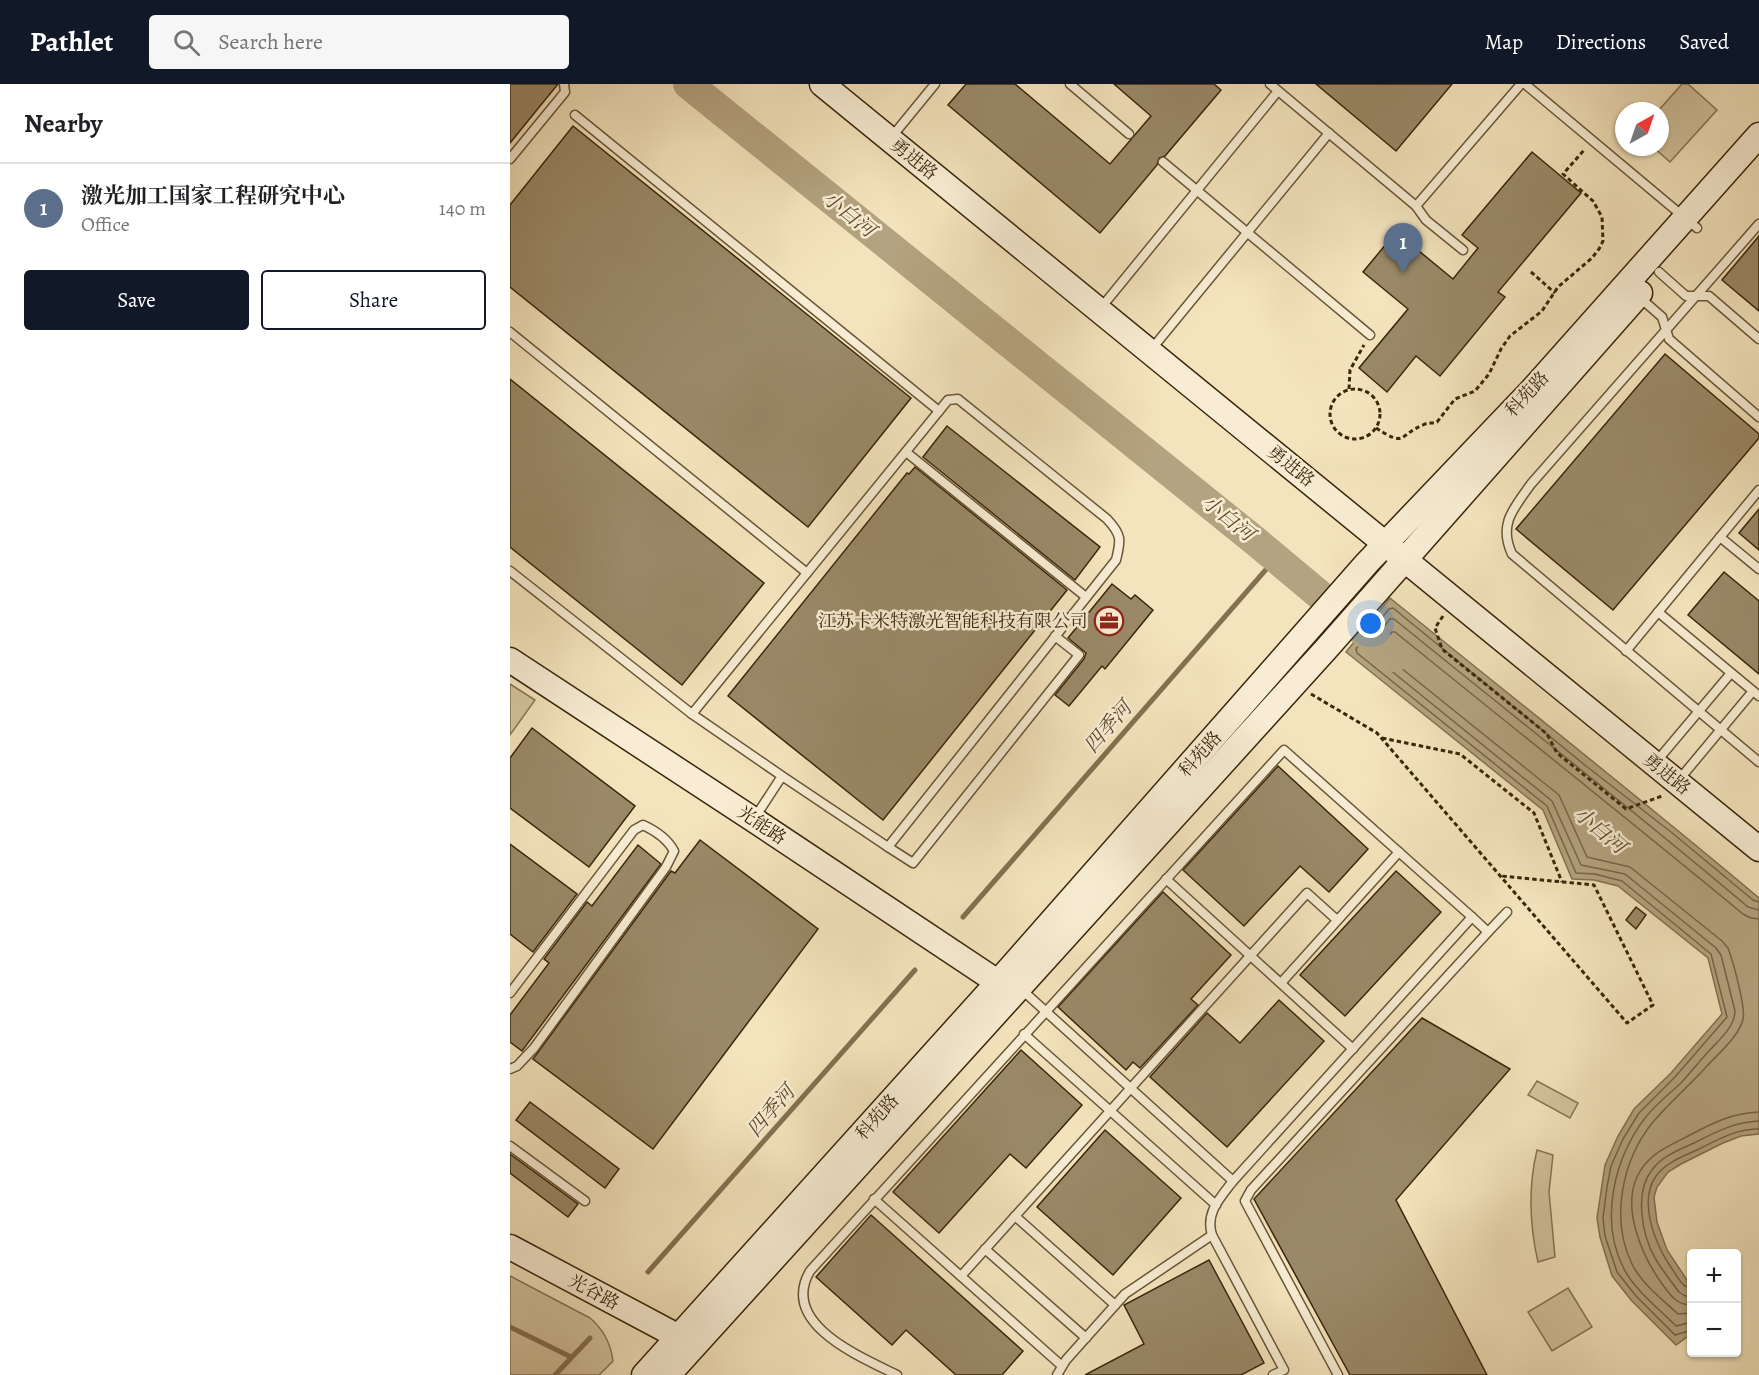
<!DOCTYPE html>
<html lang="en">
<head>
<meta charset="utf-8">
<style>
	:root { --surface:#fff; --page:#f6f6f6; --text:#202124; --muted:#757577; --line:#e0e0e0; --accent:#111827 }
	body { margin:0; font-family:Alegreya,"Noto Serif SC",serif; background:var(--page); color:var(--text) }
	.controls { position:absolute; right:18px; bottom:18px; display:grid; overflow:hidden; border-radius:6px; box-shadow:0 2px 4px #0004 }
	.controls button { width:54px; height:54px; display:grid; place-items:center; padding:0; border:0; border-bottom:2px solid var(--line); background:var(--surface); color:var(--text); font:30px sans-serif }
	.compass { position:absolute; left:1105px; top:18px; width:54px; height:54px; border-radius:50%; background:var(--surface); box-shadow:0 2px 4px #0004; rotate:40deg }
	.you { position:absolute; left:861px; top:540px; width:21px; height:21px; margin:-15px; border:4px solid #fff; border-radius:50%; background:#1a73e8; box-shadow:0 0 0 9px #1a73e833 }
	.badge { display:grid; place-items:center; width:39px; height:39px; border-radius:50%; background:var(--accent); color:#fff; font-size:20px; font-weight:700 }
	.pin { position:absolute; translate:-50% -50px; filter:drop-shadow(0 2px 3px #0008) }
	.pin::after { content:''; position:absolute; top:32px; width:21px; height:18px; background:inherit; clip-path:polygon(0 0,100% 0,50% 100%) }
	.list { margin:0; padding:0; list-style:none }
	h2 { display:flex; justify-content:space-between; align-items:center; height:78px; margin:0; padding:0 24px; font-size:26px }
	h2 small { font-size:20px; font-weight:400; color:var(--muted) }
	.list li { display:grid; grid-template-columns:39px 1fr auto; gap:18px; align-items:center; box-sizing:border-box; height:90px; padding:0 24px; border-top:2px solid var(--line) }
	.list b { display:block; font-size:22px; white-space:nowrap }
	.list p { margin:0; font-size:20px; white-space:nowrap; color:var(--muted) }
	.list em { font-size:20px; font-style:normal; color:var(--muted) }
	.actions { display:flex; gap:12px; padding:18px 24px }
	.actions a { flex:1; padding:14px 0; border:2px solid var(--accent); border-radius:6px; text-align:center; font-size:21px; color:var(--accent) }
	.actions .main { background:var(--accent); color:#fff }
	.icon { flex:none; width:33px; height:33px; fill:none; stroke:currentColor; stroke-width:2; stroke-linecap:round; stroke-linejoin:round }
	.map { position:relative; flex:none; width:1249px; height:1291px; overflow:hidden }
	header { display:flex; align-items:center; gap:36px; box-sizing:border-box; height:84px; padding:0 30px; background:var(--accent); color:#fff }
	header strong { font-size:28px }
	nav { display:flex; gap:33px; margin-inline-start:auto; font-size:21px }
	.search { width:420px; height:54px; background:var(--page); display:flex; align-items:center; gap:15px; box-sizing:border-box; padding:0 21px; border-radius:6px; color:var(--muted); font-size:22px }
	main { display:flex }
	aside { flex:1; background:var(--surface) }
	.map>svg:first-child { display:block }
	.green { fill:#d4c49f; stroke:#867555; stroke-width:1.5 }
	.water { fill:#b4a380; stroke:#837151; stroke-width:1.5 }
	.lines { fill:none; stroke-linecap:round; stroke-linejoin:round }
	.shore { stroke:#766446; stroke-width:1.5 }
	.stream { stroke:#837151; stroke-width:5 }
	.river { stroke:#b4a380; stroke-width:30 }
	.building { fill:#9a8968; stroke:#39260b; stroke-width:1.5 }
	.lane-casing { stroke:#685638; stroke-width:11 }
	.secondary-casing { stroke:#39260b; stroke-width:27 }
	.path { stroke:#39260b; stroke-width:3; stroke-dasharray:4.5 3; stroke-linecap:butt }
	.lane { stroke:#f8edd4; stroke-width:8 }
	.secondary { stroke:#f8edd4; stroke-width:24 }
	.labels { text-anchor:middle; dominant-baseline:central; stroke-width:5; stroke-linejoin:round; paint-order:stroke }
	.street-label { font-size:18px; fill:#39260b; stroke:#f8edd4 }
	.poi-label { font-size:18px; fill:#39260b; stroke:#f8edd4; text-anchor:end }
	.water-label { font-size:20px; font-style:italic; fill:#5e4c2e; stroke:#f8edd4 }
</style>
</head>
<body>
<header>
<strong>Pathlet</strong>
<div class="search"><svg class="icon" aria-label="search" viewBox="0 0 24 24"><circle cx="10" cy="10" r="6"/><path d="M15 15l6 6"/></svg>Search here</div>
<nav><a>Map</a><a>Directions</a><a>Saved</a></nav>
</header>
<main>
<aside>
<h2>Nearby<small></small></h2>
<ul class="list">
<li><span class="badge" style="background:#5c6f8a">1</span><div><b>激光加工国家工程研究中心</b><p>Office</p></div><em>140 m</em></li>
</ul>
<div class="actions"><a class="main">Save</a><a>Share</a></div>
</aside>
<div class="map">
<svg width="1249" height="1291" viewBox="0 0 1249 1291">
	<rect width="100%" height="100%" fill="#f4e4bd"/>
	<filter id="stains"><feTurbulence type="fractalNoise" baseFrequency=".00333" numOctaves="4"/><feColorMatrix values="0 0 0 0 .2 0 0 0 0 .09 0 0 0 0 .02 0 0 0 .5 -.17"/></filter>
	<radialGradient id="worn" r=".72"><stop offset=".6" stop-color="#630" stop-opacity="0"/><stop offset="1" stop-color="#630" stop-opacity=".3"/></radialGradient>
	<g class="green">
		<polygon points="1172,0 1178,0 1207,26 1160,78 1143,63 1150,63 1150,27 1148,27"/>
		<polygon points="0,600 25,616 0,651"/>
		<polygon points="1027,997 1068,1019 1060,1034 1018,1011"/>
		<path d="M1027,1066l16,5 -4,37 6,65 -17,5c-9,-39 -10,-74 -1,-112z"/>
		<path d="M0,1192l80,42c13,11 21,27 23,43l-14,14h-89z"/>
		<polygon points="1058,1204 1082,1243 1042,1267 1018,1228"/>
	</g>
	<path class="water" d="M880,514c123,100 248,198 369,300v236l-18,2 -18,7 -42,21 -13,8 -11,15 -3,10 3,25 10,28 24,36v48l-15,11 -45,-45 -19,-24 -12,-39 -3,-19 8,-53 13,-29 16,-27 37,-36 51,-59 -14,-56 -90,-72 -24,-6 -22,-1 -29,-69 -197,-158z"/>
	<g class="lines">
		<g class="shore">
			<path d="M1182,1205c-10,-1 -16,-15 -22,-23 -15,-23 -32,-64 -14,-90 10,-14 28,-20 43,-27 20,-10 37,-20 60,-20"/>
			<path d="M1182,1212h-7l-6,-4c-8,-11 -17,-22 -24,-34 -13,-23 -21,-66 -3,-88 10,-14 27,-20 42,-27 22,-11 40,-21 65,-22"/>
			<path d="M1182,1221c-17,0 -23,-12 -32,-24 -18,-26 -38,-72 -23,-104 10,-23 32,-31 53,-42 23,-12 42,-22 69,-23"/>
			<path d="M1182,1229l-14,1c-15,-14 -37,-31 -46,-50 -22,-45 -10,-104 21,-142 17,-20 37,-37 54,-56 11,-12 33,-31 36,-47 3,-11 -10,-58 -15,-71l-6,-7 -92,-74 -43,-10 -28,-62 -179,-144v-4l12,-15h3c116,94 233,187 348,282l8,4 8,1"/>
			<path d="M1182,1238l-16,4c-16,-16 -42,-37 -52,-57 -25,-48 -10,-110 21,-151 10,-13 24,-24 36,-35 9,-10 18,-21 27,-31 10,-11 27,-25 27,-41l-14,-56 -5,-7 -91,-74 -44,-9 -29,-64 -184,-149 -1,-4 23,-29h4c118,96 238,190 354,288l11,3"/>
			<polyline points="1182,1246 1165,1251 1126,1212 1107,1188 1095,1152 1093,1134 1097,1103 1101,1082 1113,1055 1129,1029 1165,993 1217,933 1201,870 1112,797 1085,790 1066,789 1037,722 847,569 846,565 879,525 883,524 1076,682 1161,748 1243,816 1249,818"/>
		</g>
		<g class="stream">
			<polyline points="453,833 766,474"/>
			<polyline points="138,1188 405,886"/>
			<polyline points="0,1243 61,1273"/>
			<polyline points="45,1291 80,1254"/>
		</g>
		<polyline class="river" points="178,0 744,456 884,573"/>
	</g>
	<g class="building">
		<polygon points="0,0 48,0 0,59"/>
		<polygon points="456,0 505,0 600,80 641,32 604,0 704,0 711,6 655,72 649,74 647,81 590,149 438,21"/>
		<polygon points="806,0 942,0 886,67"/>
		<polygon points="63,42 401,314 298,443 0,203 0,121"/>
		<polygon points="1022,68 1071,109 988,208 995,213 930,292 906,272 877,308 849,284 898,225 853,188 886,148 943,195 968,164 952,151"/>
		<polygon points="1249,152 1249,227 1212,196"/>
		<polygon points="1155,270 1249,350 1249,354 1103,526 1006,445"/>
		<polygon points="0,295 254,499 172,601 0,463"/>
		<polygon points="437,342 590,463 565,496 413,373"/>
		<polygon points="405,383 557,506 373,736 218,612 397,389 399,390"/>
		<polygon points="1249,425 1249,466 1229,449"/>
		<polygon points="1214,488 1249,517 1249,590 1178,531"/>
		<polygon points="602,500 621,515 625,511 643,526 595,585 592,582 559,622 545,611 574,575 576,569 558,554"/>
		<polygon points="22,644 125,722 79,783 0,724 0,674"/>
		<polygon points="768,682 858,765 819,808 790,782 734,842 673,786"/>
		<polygon points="190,756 308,845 143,1065 23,975 161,787 165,789"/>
		<polygon points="0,760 67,810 23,868 0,850"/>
		<polygon points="128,761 151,780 12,967 0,958 0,931 39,879 34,875 77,818 82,822"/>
		<polygon points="886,787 931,828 835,932 790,891"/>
		<polygon points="653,808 721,871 681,915 688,921 630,984 623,978 616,986 548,923"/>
		<polygon points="1126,823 1136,831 1126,845 1116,836"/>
		<polygon points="769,916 814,957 717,1063 640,993 697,929 730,959"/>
		<polygon points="912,934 1000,985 886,1116 977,1291 840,1291 744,1115"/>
		<polygon points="511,966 572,1021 516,1084 500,1070 429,1149 383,1108"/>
		<polygon points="20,1018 109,1085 95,1104 6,1036"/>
		<polygon points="595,1046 671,1114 603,1191 527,1123"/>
		<polygon points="0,1070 68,1120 58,1133 0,1089"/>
		<polygon points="361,1131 513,1267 492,1291 446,1291 396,1246 382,1261 306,1193"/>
		<polygon points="699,1176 754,1279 731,1291 575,1291 634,1260 614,1221"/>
	</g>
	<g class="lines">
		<g class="lane-casing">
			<g id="lane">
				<polyline points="560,0 619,50"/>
				<polyline points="760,0 906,122 916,136 953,166"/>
				<polyline points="1015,0 1187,144"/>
				<polyline points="65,31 429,327"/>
				<polyline points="380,55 425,0"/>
				<polyline points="0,75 55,8 54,0"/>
				<polyline points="653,78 860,251"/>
				<polyline points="906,122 1011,0"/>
				<path d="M1249,140l-228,260c-17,24 -33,40 -19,70l247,208"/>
				<polyline points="1149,188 1176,212 1199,212 1249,255"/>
				<polyline points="1128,212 1152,233 1159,255 1249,333"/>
				<polyline points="590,225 768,7"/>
				<polyline points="0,248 297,489"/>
				<polyline points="640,267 819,49"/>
				<polyline points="396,368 576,513"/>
				<polyline points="1210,453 1249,485"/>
				<polyline points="0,487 182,630"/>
				<polyline points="1148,528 1249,612"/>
				<polyline points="1116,567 1249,406"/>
				<polyline points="1146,678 1221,589"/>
				<polyline points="1168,697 1243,607"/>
				<path d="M244,735l28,-43 106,71 228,-287c5,-20 6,-25 -9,-41l-149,-120 -10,1 -256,314 90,62"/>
				<polyline points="378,763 403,779 569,571 545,552"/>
				<polyline points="656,795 843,965"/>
				<polyline points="978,848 997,828"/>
				<polyline points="771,899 889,768"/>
				<polyline points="511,905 723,1097"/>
				<path d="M0,909l124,-163 9,-5c13,6 24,13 31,26l-8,16 -132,181 -17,18 -7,3"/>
				<polyline points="514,950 706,1121"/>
				<polyline points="0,1062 75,1117"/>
				<polyline points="364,1115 552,1282"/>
				<polyline points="505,1132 605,1221"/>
				<polyline points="475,1165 576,1254"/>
				<polyline points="451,1192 797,809 827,836"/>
				<path d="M387,1291c-36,-18 -118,-51 -87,-104l474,-521 188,167 -239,264c-13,17 -28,32 -21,54l72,135 -11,5"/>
				<polyline points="547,1291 556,1276 615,1210 702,1151"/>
				<polyline points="828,1291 735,1117 741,1106 978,848 962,833"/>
			</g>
		</g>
		<g class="secondary-casing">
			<g id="secondary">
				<polyline points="312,0 1249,765"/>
				<polyline points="0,576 244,736 501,907"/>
				<polyline points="0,1163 169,1253"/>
				<polyline points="134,1291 481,906 857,479 1022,306 1249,51"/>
				<polyline points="158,1291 817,564 1130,209"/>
			</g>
		</g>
		<g class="path">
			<polyline points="1021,188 1045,209"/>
			<circle cx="845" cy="330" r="25"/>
			<polyline points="839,305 840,286 854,261"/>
			<path d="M866,344c31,20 22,7 47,-3 5,-3 9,-1 14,-3l18,-23 20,-8 14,-17 12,-25 9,-13 32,-25 16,-24 34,-29 7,-9 4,-8 -1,-24 -9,-16 -30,-27 22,-25"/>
			<polyline points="933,532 925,544 932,565 1037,650 1047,669 1116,725 1152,712"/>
			<polyline points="801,610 867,649 1117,939 1143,921 1084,801 991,792"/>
			<polyline points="872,654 950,670 1024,729 1052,798"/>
		</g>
		<use href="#lane" class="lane"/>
		<use href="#secondary" class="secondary"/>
	</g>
	<defs>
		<g id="office-ring" transform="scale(1.5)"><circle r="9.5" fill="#f8edd4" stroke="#8f2418" stroke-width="1.5"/><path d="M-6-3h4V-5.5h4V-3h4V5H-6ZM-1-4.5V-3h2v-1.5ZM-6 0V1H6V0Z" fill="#8f2418"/></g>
	</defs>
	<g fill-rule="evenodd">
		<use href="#office-ring" x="599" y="537"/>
	</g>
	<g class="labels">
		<g class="street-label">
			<text transform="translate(404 75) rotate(39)">勇进路</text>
			<text transform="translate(1017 310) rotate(-47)">科苑路</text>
			<text transform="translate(781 382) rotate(39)">勇进路</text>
			<text transform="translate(690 670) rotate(-48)">科苑路</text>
			<text transform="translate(1157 690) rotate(39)">勇进路</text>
			<text transform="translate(252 741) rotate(34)">光能路</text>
			<text transform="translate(367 1033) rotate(-48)">科苑路</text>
			<text transform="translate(84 1208) rotate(28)">光谷路</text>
		</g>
		<g class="poi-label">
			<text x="578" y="537">江苏卡米特激光智能科技有限公司</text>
		</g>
		<g class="water-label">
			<text transform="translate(339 130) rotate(39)">小白河</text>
			<text transform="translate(718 434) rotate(39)">小白河</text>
			<text transform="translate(598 643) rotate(-49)">四季河</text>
			<text transform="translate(1090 746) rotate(40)">小白河</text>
			<text transform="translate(261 1027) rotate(-49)">四季河</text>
		</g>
	</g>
	<rect width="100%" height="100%" filter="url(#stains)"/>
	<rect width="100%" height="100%" fill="url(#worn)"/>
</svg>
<div class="controls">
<button>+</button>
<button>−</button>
</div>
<svg class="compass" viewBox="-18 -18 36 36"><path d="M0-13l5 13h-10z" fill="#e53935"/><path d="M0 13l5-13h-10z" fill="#757577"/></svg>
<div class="you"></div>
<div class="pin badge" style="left:893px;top:189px;background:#5c6f8a">1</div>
</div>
</main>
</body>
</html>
